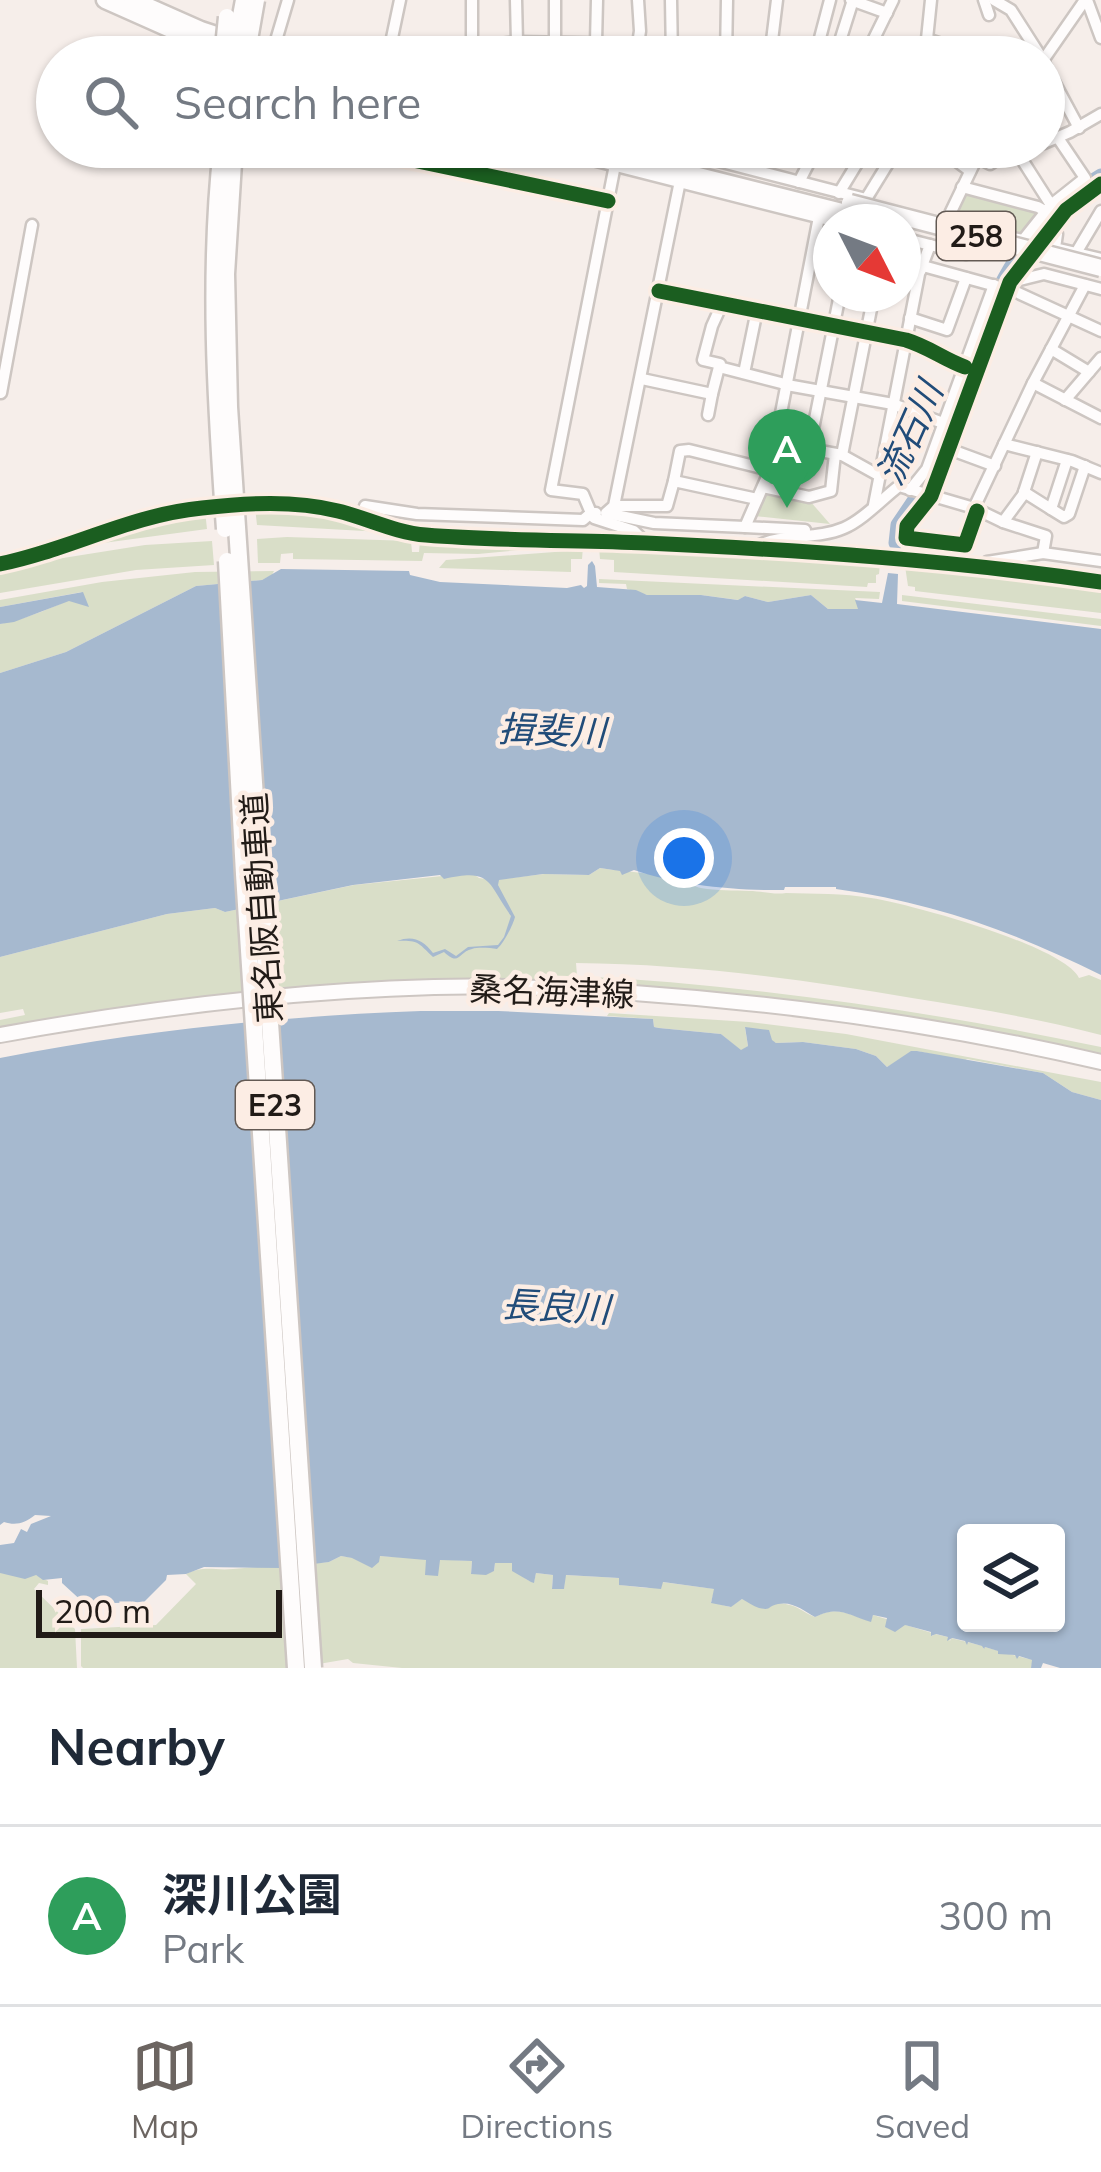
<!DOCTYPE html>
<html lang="en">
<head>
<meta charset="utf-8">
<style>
	:root { --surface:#fff; --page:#f2f2f3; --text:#1f2937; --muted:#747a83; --line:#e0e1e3; --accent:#6c6561 }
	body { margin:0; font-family:Mulish,"Noto Sans JP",sans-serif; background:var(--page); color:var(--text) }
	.controls { position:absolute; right:36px; bottom:36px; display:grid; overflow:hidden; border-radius:12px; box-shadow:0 3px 9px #0004 }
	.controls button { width:108px; height:108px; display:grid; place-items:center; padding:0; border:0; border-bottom:3px solid var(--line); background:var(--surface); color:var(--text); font:60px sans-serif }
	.compass { position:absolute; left:813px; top:204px; width:108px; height:108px; border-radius:50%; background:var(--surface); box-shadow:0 3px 9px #0004; rotate:132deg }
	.scale { position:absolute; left:36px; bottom:30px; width:246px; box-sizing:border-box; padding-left:12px; border:6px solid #211b17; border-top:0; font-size:33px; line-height:42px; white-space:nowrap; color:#211b17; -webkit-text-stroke:9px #fcede4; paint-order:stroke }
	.you { position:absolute; left:684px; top:858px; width:42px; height:42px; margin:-30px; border:9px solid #fff; border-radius:50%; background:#1a73e8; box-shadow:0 0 0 18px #1a73e833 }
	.badge { display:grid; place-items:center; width:78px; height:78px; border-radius:50%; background:var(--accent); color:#fff; font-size:39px; font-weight:700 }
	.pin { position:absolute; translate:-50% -99px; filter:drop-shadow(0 3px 6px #0008) }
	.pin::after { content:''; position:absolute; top:63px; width:42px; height:36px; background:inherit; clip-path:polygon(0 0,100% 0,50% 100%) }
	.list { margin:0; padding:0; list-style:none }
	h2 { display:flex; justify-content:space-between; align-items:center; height:156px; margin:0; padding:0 48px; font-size:51px }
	h2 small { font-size:39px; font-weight:400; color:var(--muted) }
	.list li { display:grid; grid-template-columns:78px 1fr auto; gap:36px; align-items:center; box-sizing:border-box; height:180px; padding:0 48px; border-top:3px solid var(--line) }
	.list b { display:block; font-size:45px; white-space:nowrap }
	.list p { margin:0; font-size:39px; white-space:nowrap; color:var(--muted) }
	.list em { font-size:39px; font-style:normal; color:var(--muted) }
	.icon { flex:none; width:66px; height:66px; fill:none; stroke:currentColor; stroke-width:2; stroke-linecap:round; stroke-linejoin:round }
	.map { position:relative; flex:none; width:1101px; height:1668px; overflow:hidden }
	.search { position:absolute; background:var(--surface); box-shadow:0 3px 9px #0004; left:36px; right:36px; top:36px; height:132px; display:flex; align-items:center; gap:30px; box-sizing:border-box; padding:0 42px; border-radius:66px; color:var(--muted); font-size:45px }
	.sheet { height:336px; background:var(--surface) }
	nav { display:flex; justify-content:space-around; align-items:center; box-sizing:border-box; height:168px; border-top:3px solid var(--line); background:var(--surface); font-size:33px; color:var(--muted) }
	nav a { display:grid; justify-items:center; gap:6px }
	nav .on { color:var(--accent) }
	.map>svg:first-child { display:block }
	.green { fill:#d9dec8 }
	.water { fill:#a6b9cf; fill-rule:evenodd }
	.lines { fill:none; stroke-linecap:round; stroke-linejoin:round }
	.river { stroke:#a6b9cf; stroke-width:15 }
	.minor-casing { stroke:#cdc6c2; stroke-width:15 }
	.major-casing { stroke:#cdc6c2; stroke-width:18 }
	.highway-casing { stroke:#cdc6c2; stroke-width:21 }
	.minor { stroke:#fefcfc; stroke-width:10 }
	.major { stroke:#fefcfc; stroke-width:14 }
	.highway { stroke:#fefcfc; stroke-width:16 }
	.highway-bridge-casing { stroke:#cdc6c2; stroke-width:21; stroke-linecap:butt }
	.highway-bridge { stroke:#fefcfc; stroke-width:16 }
	.cycleway-casing { stroke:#fcede4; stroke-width:22 }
	.cycleway { stroke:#1b5e20; stroke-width:15 }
	.labels { text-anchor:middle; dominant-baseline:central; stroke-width:9; stroke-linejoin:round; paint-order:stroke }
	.shield { fill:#fcede4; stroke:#635a54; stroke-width:3 }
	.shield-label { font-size:30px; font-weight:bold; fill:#211b17 }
	.street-label { font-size:33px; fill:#211b17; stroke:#fcede4 }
	.water-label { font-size:36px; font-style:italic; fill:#214c79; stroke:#fcede4 }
</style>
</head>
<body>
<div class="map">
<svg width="1101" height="1668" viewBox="0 0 1101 1668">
	<rect width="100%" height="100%" fill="#f6eeea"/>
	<g class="green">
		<polygon points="969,193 1036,210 1038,215 1019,235 961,221 956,210 963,196"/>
		<polygon points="768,491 810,501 830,524 754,516 764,494"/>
		<path d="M255,507c42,3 90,5 127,25l-125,-7z"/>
		<polygon points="205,511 207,529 81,546 140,523"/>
		<polygon points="287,537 411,541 412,552 419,552 420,541 561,546 478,554 424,553 422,561 293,559 293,553 281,554 280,563 258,563 257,539"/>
		<polygon points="212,541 214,565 136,570 0,593 0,568 145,545"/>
		<polygon points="578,547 583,547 582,559 571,559 571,572 439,568 446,560 568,551"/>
		<polygon points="599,547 880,564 879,574 876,575 876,583 868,583 867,587 614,572 614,560 600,559"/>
		<polygon points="905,566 1101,590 1101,613 915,591 915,587 908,586"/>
		<path d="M274,571l-2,4 -10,5 -66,6 -130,66 -66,21v-49c22,-4 63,-19 82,-32l-82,15v-7l102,-18 93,-10z"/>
		<polygon points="599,579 880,592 879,599 855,598 860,607 858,609 828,609 811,595 768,602 745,596 739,600 701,595 647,595 627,589 626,584 599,583"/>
		<polygon points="902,595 1101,619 1101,626 902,601"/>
		<path d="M600,868c26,4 59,5 84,13 6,2 11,6 17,7 16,3 32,2 48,3 13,0 25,4 37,2 28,1 57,0 85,5 39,6 193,48 208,80l10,-3 12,5v55c-62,-16 -125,-27 -189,-37 -111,-19 -223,-34 -336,-35l1,13c177,9 351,35 524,71v11l-226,-42 -385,-33 -461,41 -5,-2 -24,5v-7l25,-5 -2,-6 -23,4v-56l167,-43 48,-6 10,4 129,-27 118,-12 7,5 14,2 51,-6 45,1z"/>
		<polygon points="609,1013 749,1022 846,1034 1101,1082 1101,1100 1072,1092 1043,1073 967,1059 964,1061 917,1051 887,1067 876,1056 856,1049 803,1042 776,1043 745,1028 748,1046 741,1051 721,1034 659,1028 654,1027 653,1019 607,1016"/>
		<path d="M341,1556l38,6v-6l93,5 -1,12 23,-2 1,-8h18c5,8 11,18 21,19l2,-9 17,2 -1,13 12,1 1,-14 55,3v7l27,3 15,-6 53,7 -4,13 19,5 12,-8 28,8 5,-4c23,1 23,7 40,14 24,-12 32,-2 55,4l3,-6 59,18v3l3,-2 13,3 2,4 1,-3 32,8v3l2,-2 14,4v3l2,-2 32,8 -2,8h-629l-49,-5 -5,-4 -53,9h-212l-2,-2v-37l75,-4 40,-41 -10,-10c19,-9 28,-3 47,-5 31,-3 64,-4 96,-7z"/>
		<polygon points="0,1573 36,1575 48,1581 48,1585 39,1583 34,1589 75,1629 77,1668 0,1668"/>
	</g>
	<g class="water">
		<path d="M592,561l3,5 2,21 39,3 11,5h54l37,5 7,-4 23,6 43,-7 17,14h30l-3,-9 27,3 6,-30 10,1 -1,30 204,25v346c-88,-44 -167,-72 -265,-86v-2h-51l-1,3c-47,1 -108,-5 -150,-20l-12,5 -2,-4 -20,-3 -11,7 -46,-1 -44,6 -1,5 17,32c-2,8 -11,26 -18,32 -7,-1 -19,-2 -25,0 -14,3 -12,18 -28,3l-11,5c-15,-14 -14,-17 -36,-16 16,-6 26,-1 36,12l12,-4 11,7 12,-9 30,-2 6,-8 7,-21c-24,-34 -19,-48 -67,-37l-4,-4 -87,10 -128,27 -10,-4 -48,6 -167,43v-284l66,-21 130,-66 66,-6 19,-11 128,2 1,4 30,7 127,6 14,-3 3,3 3,-2 1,-21z"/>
		<polygon points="83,592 89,607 69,601 14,622 0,624 0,607"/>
		<path d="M421,1011h77l155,8 1,8 5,1 62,6 20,16 7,-4 -3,-19 24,3 3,10 4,3 27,-1 53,7 20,7 11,11 24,-16h6l126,22 29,19 29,8v568h-41l-17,-5 -2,5h-10l1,-8 -13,-4 -2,3 -2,-4 -17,-1v-3l-13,-4 -1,2 -2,-3 -14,-4 -1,3 -2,-4 -13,-3 -5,3 1,-4 -12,-3 -5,2v-4l-26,-7 -10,7 -10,-5 2,-9 -14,-3 -2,7c-23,-7 -32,-17 -56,-5 -11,-6 -22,-16 -37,-13 -11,2 -6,7 -19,4 -6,-2 -11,-6 -17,-9l-11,8 -20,-4 3,-14 -51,-7 -2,7 -42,-4v-7l-53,-3 -2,14h-12l1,-14 -17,-2 -2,10 -3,-1 -19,-11v-8h-17l-1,8 -8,4 -15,-1 1,-13 -32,-1 -2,16 -13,-1 1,-15 -46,-4 -1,6 -7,6 -20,-10 -11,-2 -12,6 -47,6 -78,-1 -18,7 -19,1 -1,5 -22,22 -59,2 -23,-21v-5l-19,2 -7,-5 -11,4 -25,-6v-28l14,-2 7,-14 6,3 4,-8 20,-8 -16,-1c-10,8 -19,11 -31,7l-4,3v10v-477c138,-27 280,-42 421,-47zM966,1533h90v90h-90z"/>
	</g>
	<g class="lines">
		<g class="river">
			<path d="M957,400c14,-36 29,-89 48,-122 22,-40 57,-80 96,-102"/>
			<polyline points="896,543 898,525 929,479 936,457"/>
		</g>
		<g class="minor-casing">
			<g id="minor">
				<polyline points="472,0 472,47 517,42 638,44"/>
				<polyline points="516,0 517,42"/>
				<polyline points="555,0 555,42"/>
				<polyline points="671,0 672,57"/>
				<polyline points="851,0 887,13"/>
				<polyline points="931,0 927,39 948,46 957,57"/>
				<polyline points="984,0 989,15"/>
				<polyline points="994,0 1011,10 1041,57"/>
				<polyline points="1087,0 1101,38"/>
				<polyline points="596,42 597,0"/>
				<polyline points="1008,53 1011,57"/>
				<polyline points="272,54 288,0"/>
				<polyline points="388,57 400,0"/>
				<polyline points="636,57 640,31 638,0"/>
				<polyline points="726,57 727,0"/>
				<polyline points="770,57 777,0"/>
				<polyline points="815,57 830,0"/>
				<polyline points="835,57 853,0"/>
				<polyline points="865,57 893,0"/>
				<polyline points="1044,59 1085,0"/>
				<polyline points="1044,63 1079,128"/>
				<polyline points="1044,143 1070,132 1101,114"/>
				<polyline points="351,147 608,201"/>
				<polyline points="553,147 565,153 837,222"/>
				<polyline points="664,147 862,198"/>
				<polyline points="938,147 970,171"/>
				<polyline points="1020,151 1021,158 1051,205"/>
				<polyline points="977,157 990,164 1009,151 1033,147"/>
				<polyline points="747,168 755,147"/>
				<polyline points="680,181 614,506 606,513 654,523 745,527"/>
				<polyline points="799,182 817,147"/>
				<polyline points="962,187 1038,207 1045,211"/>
				<polyline points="839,193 867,147"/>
				<polyline points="866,199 898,147"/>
				<polyline points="947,220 982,147"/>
				<polyline points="1050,228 1057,234 1055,248 1101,259"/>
				<polyline points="1013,238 1023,240 1051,205 1085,178 1058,138"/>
				<polyline points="930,245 966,254"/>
				<polyline points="1035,248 1075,201 1101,184"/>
				<polyline points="1076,253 1101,211"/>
				<polyline points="903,266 921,270"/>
				<polyline points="923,266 1014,291 1101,331"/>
				<polyline points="1011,282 1044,274 1101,289"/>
				<path d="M659,291l247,49c23,7 37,19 59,27"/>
				<polyline points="722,304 712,326 703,360 720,364 719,367 781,383"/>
				<polyline points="910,318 947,330 966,278"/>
				<polyline points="1051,349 1089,372"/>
				<polyline points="744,373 757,310"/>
				<polyline points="642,379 712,394 719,367"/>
				<polyline points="1033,383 1101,418"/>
				<polyline points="787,385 893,404 948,425"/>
				<polyline points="1,393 32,225"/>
				<polyline points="1065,400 1101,358"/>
				<polyline points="708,415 712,394"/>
				<polyline points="776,443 842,455 878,475"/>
				<polyline points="1004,444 1072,461 1101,473"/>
				<polyline points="809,449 840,294"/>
				<polyline points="949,449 995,466"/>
				<polyline points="842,455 874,294"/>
				<polyline points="1067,460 1051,509 1064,517 1069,514 1085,466"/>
				<polyline points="674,481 680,451 689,450 770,470"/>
				<polyline points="763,487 809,497 831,491 835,454"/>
				<polyline points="910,490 927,469 994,285"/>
				<polyline points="1024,492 1051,509"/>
				<polyline points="874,505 919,274 930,245 903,238"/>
				<polyline points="365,506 417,514 583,520 591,513 583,494 551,490 615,165"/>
				<polyline points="614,506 667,506 674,481 757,499"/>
				<polyline points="974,508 1003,522 1046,536 1043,553 1101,561"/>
				<polyline points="977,511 965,545 906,538 907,526 931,496 1006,289 1023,265"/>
				<polyline points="596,513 591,513 594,518 634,531 646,543"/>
				<polyline points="1003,522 1023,495 1037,452"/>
				<polyline points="805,530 745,527 770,470 819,217"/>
				<path d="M757,546c27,-13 59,-6 87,-18 19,-8 38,-29 55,-42l75,22 59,-125 52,-98"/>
				<path d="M0,564c69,-14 130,-49 202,-56 45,-5 92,-8 136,3 29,7 58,22 88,24 73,6 147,5 220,8 152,7 304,17 455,39"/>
				<polyline points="983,566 987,562 1043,553"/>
			</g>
		</g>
		<g class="major-casing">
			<path id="major" d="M0,1035c143,-26 288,-44 434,-48 66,-2 133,2 200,6 156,11 314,33 467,69"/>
		</g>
		<g class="highway-casing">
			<g id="highway">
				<polyline points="105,0 204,44 245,57"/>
				<polyline points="133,0 201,30 283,57"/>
				<polyline points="583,147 882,222"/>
			</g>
		</g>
		<use href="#minor" class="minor"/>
		<use href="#major" class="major"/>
		<use href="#highway" class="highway"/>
		<g class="highway-bridge-casing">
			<g id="highway-bridge">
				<polyline points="238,32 244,0"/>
				<polyline points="223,57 227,17"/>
				<polyline points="246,57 256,0"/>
				<polyline points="234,147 226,274 229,407 313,1668"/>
				<path d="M222,148c-14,127 -6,254 3,381"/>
				<polyline points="850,203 1101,268"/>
				<polyline points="227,561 244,874 296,1668"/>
			</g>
		</g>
		<use href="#highway-bridge" class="highway-bridge"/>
		<g class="cycleway-casing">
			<g id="cycleway">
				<polyline points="351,147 608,201"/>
				<path d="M659,291l247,49c23,7 37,19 59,27"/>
				<polyline points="977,511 965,545 906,538 907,526 931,496 1010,282 1066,210 1101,184"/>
				<path d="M0,564c69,-14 130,-49 202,-56 45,-5 92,-8 136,3 29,7 58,22 88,24 73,6 147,5 220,8 152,7 304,17 455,39"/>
			</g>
		</g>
		<use href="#cycleway" class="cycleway"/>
	</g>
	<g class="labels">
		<g class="shield">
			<rect x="937" y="212" width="78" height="48" rx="9"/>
			<rect x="236" y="1081" width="78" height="48" rx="9"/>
		</g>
		<g class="shield-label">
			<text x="976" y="236">258</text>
			<text x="275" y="1105">E23</text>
		</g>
		<g class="street-label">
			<text transform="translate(261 908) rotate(-94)">東名阪自動車道</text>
			<text transform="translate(552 991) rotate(2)">桑名海津線</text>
		</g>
		<g class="water-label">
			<text transform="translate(909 433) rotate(-66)">流石川</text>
			<text transform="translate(552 730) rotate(2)">揖斐川</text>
			<text transform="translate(556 1306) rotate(3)">長良川</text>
		</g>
	</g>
</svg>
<div class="controls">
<button><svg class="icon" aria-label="layers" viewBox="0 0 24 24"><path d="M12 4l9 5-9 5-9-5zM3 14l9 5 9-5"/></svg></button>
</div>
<svg class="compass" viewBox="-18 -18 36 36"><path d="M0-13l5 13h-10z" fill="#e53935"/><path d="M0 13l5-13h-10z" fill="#747a83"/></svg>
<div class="scale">200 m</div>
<div class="you"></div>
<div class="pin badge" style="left:787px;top:508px;background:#2e9e5b">A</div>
<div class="search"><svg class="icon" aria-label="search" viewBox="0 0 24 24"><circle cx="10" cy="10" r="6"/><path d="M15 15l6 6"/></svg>Search here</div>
</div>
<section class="sheet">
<h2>Nearby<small></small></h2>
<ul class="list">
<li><span class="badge" style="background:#2e9e5b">A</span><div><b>深川公園</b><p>Park</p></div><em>300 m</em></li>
</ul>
</section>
<nav>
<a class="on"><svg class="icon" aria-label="map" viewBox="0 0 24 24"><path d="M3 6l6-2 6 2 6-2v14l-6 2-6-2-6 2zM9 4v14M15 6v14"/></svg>Map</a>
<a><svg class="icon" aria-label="directions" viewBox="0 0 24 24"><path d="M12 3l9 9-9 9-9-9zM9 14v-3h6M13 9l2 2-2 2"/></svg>Directions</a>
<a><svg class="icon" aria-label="saved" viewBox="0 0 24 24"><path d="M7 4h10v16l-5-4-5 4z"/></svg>Saved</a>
</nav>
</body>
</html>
